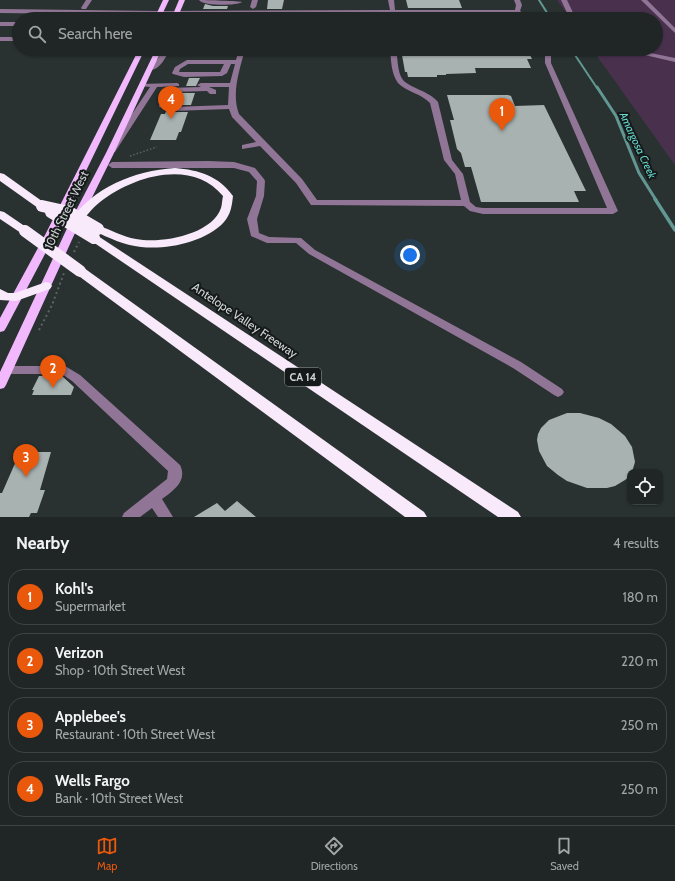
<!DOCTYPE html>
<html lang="en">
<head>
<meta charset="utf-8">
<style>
	:root { --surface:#1f2625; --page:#2c3232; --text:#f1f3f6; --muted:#a1a5a7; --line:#3c4342; --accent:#ea580c }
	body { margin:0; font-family:Cabin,sans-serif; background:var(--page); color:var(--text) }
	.controls { position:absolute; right:12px; bottom:12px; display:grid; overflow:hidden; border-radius:8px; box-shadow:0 1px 3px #0004 }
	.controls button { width:36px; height:36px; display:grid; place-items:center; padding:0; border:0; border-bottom:1px solid var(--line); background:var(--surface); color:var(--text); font:20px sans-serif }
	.you { position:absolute; left:410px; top:255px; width:14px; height:14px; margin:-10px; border:3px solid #fff; border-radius:50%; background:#1a73e8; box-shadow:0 0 0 6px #1a73e833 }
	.badge { display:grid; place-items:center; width:26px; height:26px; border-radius:50%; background:var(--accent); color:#fff; font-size:13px; font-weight:700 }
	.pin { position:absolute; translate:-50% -33px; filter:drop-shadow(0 1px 2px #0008) }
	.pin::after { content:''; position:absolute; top:21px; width:14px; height:12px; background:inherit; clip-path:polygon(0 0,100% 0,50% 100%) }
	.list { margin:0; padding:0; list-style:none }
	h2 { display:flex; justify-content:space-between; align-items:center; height:52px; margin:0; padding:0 16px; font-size:17px }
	h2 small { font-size:13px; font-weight:400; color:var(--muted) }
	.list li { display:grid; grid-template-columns:26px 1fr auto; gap:12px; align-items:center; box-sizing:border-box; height:56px; margin:0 8px 8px; padding:0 8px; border:1px solid var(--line); border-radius:16px }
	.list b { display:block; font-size:15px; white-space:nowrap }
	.list p { margin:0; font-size:13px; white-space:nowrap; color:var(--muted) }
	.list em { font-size:13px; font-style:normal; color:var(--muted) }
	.icon { flex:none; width:22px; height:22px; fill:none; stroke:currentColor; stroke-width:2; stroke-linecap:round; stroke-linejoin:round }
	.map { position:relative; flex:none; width:675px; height:517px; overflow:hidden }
	.search { position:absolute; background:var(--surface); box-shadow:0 1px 3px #0004; left:12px; right:12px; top:12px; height:44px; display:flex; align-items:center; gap:10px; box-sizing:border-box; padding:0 14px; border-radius:22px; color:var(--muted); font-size:15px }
	.sheet { height:308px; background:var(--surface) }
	nav { display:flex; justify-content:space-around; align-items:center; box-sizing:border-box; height:56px; border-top:1px solid var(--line); background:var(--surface); font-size:11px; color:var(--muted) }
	nav a { display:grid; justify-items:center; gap:2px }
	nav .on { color:var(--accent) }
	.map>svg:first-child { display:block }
	.green { fill:#49314e }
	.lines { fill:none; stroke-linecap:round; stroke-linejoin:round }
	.stream-far2 { stroke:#629893; stroke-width:2 }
	.stream-far1 { stroke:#629893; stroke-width:3 }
	.stream { stroke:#629893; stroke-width:3.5 }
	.building { fill:#a8b2b1 }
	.minor-tunnel { stroke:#424a49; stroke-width:6; stroke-dasharray:6 3; stroke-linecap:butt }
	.path-far1 { stroke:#5c6463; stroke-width:1.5; stroke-dasharray:1.5 2; stroke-linecap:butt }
	.path { stroke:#5c6463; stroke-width:2; stroke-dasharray:2 3; stroke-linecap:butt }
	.minor { fill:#917596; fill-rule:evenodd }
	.major { fill:#f2b8fe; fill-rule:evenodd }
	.highway { fill:#f8eafb; fill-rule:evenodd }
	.highway-bridge { stroke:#f8eafb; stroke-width:12 }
	.labels { text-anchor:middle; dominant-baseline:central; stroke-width:4; stroke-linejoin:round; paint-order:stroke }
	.far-water-label { font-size:11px; font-style:italic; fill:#66d6cb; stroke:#151919 }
	.shield { fill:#151919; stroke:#969c9b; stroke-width:1 }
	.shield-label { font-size:11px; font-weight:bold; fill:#ced4d3 }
	.street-label { font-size:12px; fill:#ced4d3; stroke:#151919 }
</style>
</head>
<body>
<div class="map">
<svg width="675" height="517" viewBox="0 0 675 517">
	<rect width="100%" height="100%" fill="#293231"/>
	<polygon class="green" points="557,0 675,0 675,165 592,49 656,49 656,19 571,19"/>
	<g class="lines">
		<g class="stream-far2">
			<polyline points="539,0 551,19"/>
			<polyline points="571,49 597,88"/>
		</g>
		<polyline class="stream-far1" points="597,87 616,116 639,173 656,200"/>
		<polyline class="stream" points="655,199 675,230"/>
	</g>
	<g class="building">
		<polygon points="268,0 284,0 282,9 267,9"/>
		<polygon points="406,0 459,0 462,8 408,8"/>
		<polygon points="205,4 213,6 228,6 227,9 203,9"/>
		<polygon points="409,15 465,15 466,19 410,19"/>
		<polygon points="200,16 224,16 223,19 199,19"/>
		<polygon points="410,49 522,49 523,51 528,51 532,59 527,59 531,68 475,68 476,73 446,74 446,75 437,75 437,77 408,77 407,72 405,72 402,55 411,55"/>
		<polygon points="189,78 200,78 196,86 186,86"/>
		<polygon points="173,93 195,93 191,105 173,105 169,104"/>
		<polygon points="447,95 508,95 511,96 515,106 544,105 586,191 574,191 579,202 481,202 471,167 465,167 461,153 457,149 450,120 454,120"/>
		<polygon points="166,111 173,112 188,112 181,132 179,132 176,140 150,140 161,114 165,114"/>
		<polygon points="39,376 62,376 74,387 71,395 32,395 34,390 32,390"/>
		<polygon points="567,413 580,413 599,418 611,424 625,436 632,447 635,462 632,472 630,472 630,476 625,480 615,486 607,488 587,488 567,481 558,475 547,466 539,451 537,440 538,434 541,428 549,420"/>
		<polygon points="20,452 51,452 40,490 45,490 37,513 31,513 29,517 0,517 0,493 2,493"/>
		<polygon points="237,501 256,517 194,517 217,503 225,511"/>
	</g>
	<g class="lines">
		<polyline class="minor-tunnel" points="265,18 281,18"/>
		<polyline class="path-far1" points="130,156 157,147"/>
		<g class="path">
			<polyline points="74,252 79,242"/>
			<polyline points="39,330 52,305 64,273"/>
		</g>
		<g class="minor">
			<polygon points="86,0 92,0 86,9 82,9 81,8"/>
			<path d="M199,0c6,0 41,1 43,2 -6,4 -39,4 -43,-2z"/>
			<polygon points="252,0 258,0 256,7 253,9 250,7"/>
			<polygon points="388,0 394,0 395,10 515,10 516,5 514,0 520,0 522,5 520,11 532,19 525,19 516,14 396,13 397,19 391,19 390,13 160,15 0,13 0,9 160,11 390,10"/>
			<polygon points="561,0 567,0 576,19 570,19"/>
			<polygon points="641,0 647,0 675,28 675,33"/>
			<polygon points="281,16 303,17 306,19 279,19 279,17"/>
			<rect x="0" y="22" width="19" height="4"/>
			<rect x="0" y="37" width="19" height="4"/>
			<path d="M164,49h6c-4,8 -11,23 -22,21v-2l9,-8z"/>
			<path d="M239,49h6c-5,20 -14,44 -6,65l63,65 15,21h144l-6,-26 -11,-14 -14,-57c-8,-9 -25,-12 -32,-20 -7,-9 -7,-24 -8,-34h6c2,10 1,23 7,31 7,8 26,11 35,22l14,58 11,14 7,28 6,5 7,1h124l-62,-145v-14h6v14l67,148 -5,3h-130l-13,-3 -6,-5 -153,-1 -15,-22 -36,-37 -18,3v-4l14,-3 -24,-25 -3,-8 -56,2 -14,-4 2,-9 6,-10 34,-1 -4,-2 4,-2h29l5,-19h-4l-4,9 -5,3 -38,1 -11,-3 -1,-1 3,-6 12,-7h49zM188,64h36l-4,8h-41l1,-3zM209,87h20l-1,18 -55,2 -6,-2 1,-7 4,-6 35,-1 3,3h6v-4z"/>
			<polygon points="619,49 631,49 675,58 675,62"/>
			<polygon points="177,83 179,84 179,86 157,87 115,152 109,152 108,150 150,87 140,86 140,84"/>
			<polygon points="208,161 234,162 255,168 264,179 265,181 264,196 257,219 259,233 269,237 301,238 315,250 521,362 562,389 564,392 562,395 558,397 554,395 513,368 309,254 296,243 267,243 251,236 247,219 256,196 257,181 249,172 234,168 112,168 108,165 112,162"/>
			<path d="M7,366h58l15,9 100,90c8,16 -7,26 -18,34l11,18h-15l-6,-9 -12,9h-18l2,-4 43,-34 1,-8 -96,-90 -10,-7h-55l-4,-1 -2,-3 2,-3z"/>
		</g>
		<g class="major">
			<polygon points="163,0 169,0 160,19 154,19"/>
			<polygon points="179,0 185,0 177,19 171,19"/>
			<polygon points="139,49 145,49 55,235 6,328 4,331 0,332 0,318 45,235"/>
			<polygon points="156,49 162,49 114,153 80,222 6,385 4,388 0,389 0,372 70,222 106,153"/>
		</g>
		<g class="highway">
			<path d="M175,168c24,2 44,8 58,28 -1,9 -2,18 -9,26 -18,20 -57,28 -83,25 -17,-2 -32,-9 -47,-16l-2,-2 2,-2 4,-1c13,3 24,11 38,13 24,5 76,-4 85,-31 1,-3 1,-8 2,-12 -31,-38 -90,-20 -123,6 -8,6 -14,15 -21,22h-8l-2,-2c25,-35 64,-51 106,-54z"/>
			<polygon points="0,173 4,174 46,204 47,206 46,208 38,208 0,181"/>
			<polygon points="0,211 4,212 29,229 31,231 29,233 21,233 0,219"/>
			<polygon points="94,235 98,236 518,512 521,517 498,517 90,240 88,238 90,236"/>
			<polygon points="80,267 84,268 424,512 427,517 405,517 76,274 74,271 76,268"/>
			<polygon points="46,282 50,283 52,286 50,289 16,301 0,300 0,289 8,293 15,293"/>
		</g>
		<g class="highway-bridge">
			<polyline points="42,206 69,212 98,229"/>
			<polyline points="51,212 94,238"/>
			<polyline points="25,231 80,271"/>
		</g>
	</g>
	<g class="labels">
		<g class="far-water-label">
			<text transform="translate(638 145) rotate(65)">Amargosa Creek</text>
		</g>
		<rect class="shield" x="285" y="368" width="36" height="18" rx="3"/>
		<g class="shield-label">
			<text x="303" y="377">CA 14</text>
		</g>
		<g class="street-label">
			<text transform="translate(66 210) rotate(-64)">10th Street West</text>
			<text transform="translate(245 320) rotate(34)">Antelope Valley Freeway</text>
		</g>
	</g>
</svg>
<div class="controls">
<button><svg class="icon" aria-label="locate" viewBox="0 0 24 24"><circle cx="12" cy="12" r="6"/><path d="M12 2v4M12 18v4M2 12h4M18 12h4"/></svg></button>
</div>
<div class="you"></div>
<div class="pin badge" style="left:502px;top:131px">1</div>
<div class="pin badge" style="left:53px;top:388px">2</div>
<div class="pin badge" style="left:26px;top:477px">3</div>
<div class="pin badge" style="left:171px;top:119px">4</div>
<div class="search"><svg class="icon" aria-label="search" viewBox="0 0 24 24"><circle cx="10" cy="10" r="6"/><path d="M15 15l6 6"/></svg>Search here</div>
</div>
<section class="sheet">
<h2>Nearby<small>4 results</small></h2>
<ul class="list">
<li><span class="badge">1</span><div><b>Kohl's</b><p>Supermarket</p></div><em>180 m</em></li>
<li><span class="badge">2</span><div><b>Verizon</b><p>Shop · 10th Street West</p></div><em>220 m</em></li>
<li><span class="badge">3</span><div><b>Applebee's</b><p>Restaurant · 10th Street West</p></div><em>250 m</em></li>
<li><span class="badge">4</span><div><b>Wells Fargo</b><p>Bank · 10th Street West</p></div><em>250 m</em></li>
</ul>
</section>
<nav>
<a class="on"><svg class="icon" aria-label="map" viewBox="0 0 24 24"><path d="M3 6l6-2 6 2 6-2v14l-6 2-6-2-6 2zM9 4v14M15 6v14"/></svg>Map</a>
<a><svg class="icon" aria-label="directions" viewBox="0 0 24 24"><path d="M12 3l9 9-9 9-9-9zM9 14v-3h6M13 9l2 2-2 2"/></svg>Directions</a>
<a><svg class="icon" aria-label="saved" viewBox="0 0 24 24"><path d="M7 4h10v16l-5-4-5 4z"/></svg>Saved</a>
</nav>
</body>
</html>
